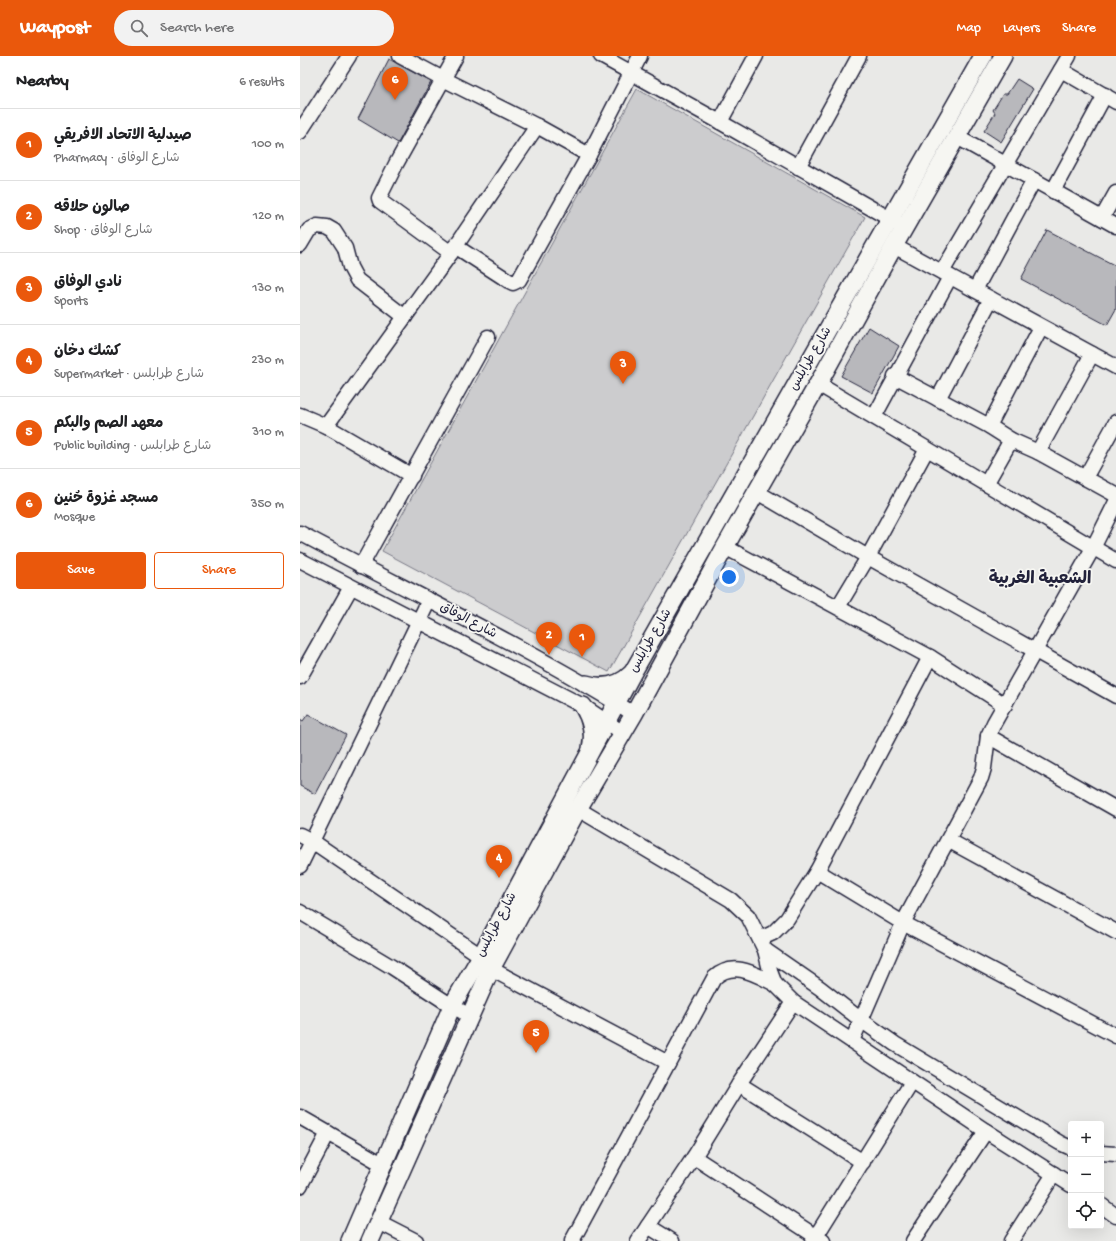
<!DOCTYPE html>
<html lang="en">
<head>
<meta charset="utf-8">
<style>
	:root { --surface:#fff; --page:#f2f2f2; --text:#202124; --muted:#757577; --line:#e0e0e0; --accent:#ea580c }
	body { margin:0; font-family:"Gochi Hand","Playpen Sans Arabic",sans-serif; background:var(--page); color:var(--text) }
	.controls { position:absolute; right:12px; bottom:12px; display:grid; overflow:hidden; border-radius:4px; box-shadow:0 4px 16px #0002 }
	.controls button { width:36px; height:36px; display:grid; place-items:center; padding:0; border:0; border-bottom:1px solid var(--line); background:var(--surface); color:var(--text); font:20px sans-serif }
	.you { position:absolute; left:429px; top:521px; width:14px; height:14px; margin:-10px; border:3px solid #fff; border-radius:50%; background:#1a73e8; box-shadow:0 0 0 6px #1a73e833 }
	.badge { display:grid; place-items:center; width:26px; height:26px; border-radius:50%; background:var(--accent); color:#fff; font-size:13px; font-weight:700 }
	.pin { position:absolute; translate:-50% -33px; filter:drop-shadow(0 1px 2px #0008) }
	.pin::after { content:''; position:absolute; top:21px; width:14px; height:12px; background:inherit; clip-path:polygon(0 0,100% 0,50% 100%) }
	.list { margin:0; padding:0; list-style:none }
	h2 { display:flex; justify-content:space-between; align-items:center; height:52px; margin:0; padding:0 16px; font-size:17px }
	h2 small { font-size:13px; font-weight:400; color:var(--muted) }
	.list li { display:grid; grid-template-columns:26px 1fr auto; gap:12px; align-items:center; box-sizing:border-box; height:72px; padding:0 16px; border-top:1px solid var(--line) }
	.list b { display:block; font-size:15px; white-space:nowrap }
	.list p { margin:0; font-size:13px; white-space:nowrap; color:var(--muted) }
	.list em { font-size:13px; font-style:normal; color:var(--muted) }
	.actions { display:flex; gap:8px; padding:12px 16px }
	.actions a { flex:1; padding:9px 0; border:1px solid var(--accent); border-radius:4px; text-align:center; font-size:14px; color:var(--accent) }
	.actions .main { background:var(--accent); color:#fff }
	.icon { flex:none; width:22px; height:22px; fill:none; stroke:currentColor; stroke-width:2; stroke-linecap:round; stroke-linejoin:round }
	.map { position:relative; flex:none; width:816px; height:1185px; overflow:hidden }
	header { display:flex; align-items:center; gap:24px; box-sizing:border-box; height:56px; padding:0 20px; background:var(--accent); color:#fff }
	header strong { font-size:19px }
	nav { display:flex; gap:22px; margin-inline-start:auto; font-size:14px }
	.search { width:280px; height:36px; background:var(--page); display:flex; align-items:center; gap:10px; box-sizing:border-box; padding:0 14px; border-radius:22px; color:var(--muted); font-size:15px }
	main { display:flex }
	aside { flex:1; background:var(--surface) }
	.map>svg:first-child { display:block }
	.green { fill:#ccccce; stroke:#777784 }
	.building { fill:#b8b8bc; stroke:#22223b }
	.lines { fill:none; stroke-linecap:round; stroke-linejoin:round }
	.minor-casing { stroke:#22223b; stroke-width:17 }
	.major-casing { stroke:#22223b; stroke-width:20 }
	.minor { stroke:#f6f6f2; stroke-width:14 }
	.major { stroke:#f6f6f2; stroke-width:17 }
	.labels { text-anchor:middle; dominant-baseline:central; stroke-width:3.5; stroke-linejoin:round; paint-order:stroke }
	.street-label { font-size:13px; fill:#22223b; stroke:#f6f6f2 }
	.district-label { font-size:17px; font-weight:bold; fill:#22223b; stroke:#f6f6f2 }
</style>
</head>
<body>
<header>
<strong>Waypost</strong>
<div class="search"><svg class="icon" aria-label="search" viewBox="0 0 24 24"><circle cx="10" cy="10" r="6"/><path d="M15 15l6 6"/></svg>Search here</div>
<nav><a>Map</a><a>Layers</a><a>Share</a></nav>
</header>
<main>
<aside>
<h2>Nearby<small>6 results</small></h2>
<ul class="list">
<li><span class="badge">1</span><div><b>صيدلية الاتحاد الافريقي</b><p>Pharmacy · شارع الوفاق</p></div><em>100 m</em></li>
<li><span class="badge">2</span><div><b>صالون حلاقه</b><p>Shop · شارع الوفاق</p></div><em>120 m</em></li>
<li><span class="badge">3</span><div><b>نادي الوفاق</b><p>Sports</p></div><em>130 m</em></li>
<li><span class="badge">4</span><div><b>كشك دخان</b><p>Supermarket · شارع طرابلس</p></div><em>230 m</em></li>
<li><span class="badge">5</span><div><b>معهد الصم والبكم</b><p>Public building · شارع طرابلس</p></div><em>310 m</em></li>
<li><span class="badge">6</span><div><b>مسجد غزوة حُنين</b><p>Mosque</p></div><em>350 m</em></li>
</ul>
<div class="actions"><a class="main">Save</a><a>Share</a></div>
</aside>
<div class="map">
<svg width="816" height="1185" viewBox="0 0 816 1185">
	<rect width="100%" height="100%" fill="#e9e9e7"/>
	<filter id="ink" filterUnits="userSpaceOnUse"><feTurbulence type="fractalNoise" baseFrequency=".025" numOctaves="2"/><feDisplacementMap in="SourceGraphic" scale="8" xChannelSelector="R" yChannelSelector="G"/><feConvolveMatrix kernelMatrix="1 2 1 2 8 2 1 2 1" color-interpolation-filters="sRGB"/></filter>
	<g filter="url(#ink)">
		<polygon class="green" points="337,33 565,161 309,616 82,495"/>
		<g class="building">
			<polygon points="89,3 131,26 98,87 58,63"/>
			<polygon points="717,23 733,33 701,86 684,75 695,57 693,54 703,38 707,38"/>
			<polygon points="747,174 816,210 816,253 807,269 721,223"/>
			<polygon points="569,271 599,290 573,337 541,320"/>
			<polygon points="8,658 46,679 15,738 0,730 0,663 3,665"/>
		</g>
		<g class="lines">
			<g class="minor-casing">
				<g id="minor">
					<polyline points="100,0 143,23 237,70 289,99"/>
					<polyline points="301,0 420,66 599,168"/>
					<polyline points="761,14 816,46"/>
					<polyline points="420,66 456,0"/>
					<polyline points="0,76 49,0"/>
					<polyline points="657,81 816,170"/>
					<polyline points="498,111 559,0"/>
					<polyline points="753,135 805,39"/>
					<polyline points="802,162 816,137"/>
					<polyline points="0,189 9,174 17,170 27,171 34,175 45,192 50,211 57,224 105,261"/>
					<polyline points="155,190 209,225 213,227 219,224 289,99 340,0"/>
					<polyline points="594,190 816,311"/>
					<polyline points="151,197 80,145 79,142 96,108 156,0"/>
					<polyline points="642,216 769,0"/>
					<polyline points="675,234 734,124"/>
					<polyline points="595,320 689,370 711,384 738,396 816,439"/>
					<polyline points="518,328 816,505"/>
					<polyline points="638,343 691,243"/>
					<polyline points="0,359 26,370 112,420"/>
					<polyline points="574,361 650,221"/>
					<polyline points="26,370 151,197 237,70"/>
					<polyline points="689,370 741,271"/>
					<polyline points="738,396 792,298"/>
					<polyline points="785,422 816,366"/>
					<polyline points="686,428 711,384"/>
					<polyline points="457,436 568,501 816,640"/>
					<path d="M0,477c112,60 227,114 334,181"/>
					<polyline points="425,491 630,601 705,649"/>
					<polyline points="0,504 283,650 323,677"/>
					<polyline points="61,510 188,281"/>
					<polyline points="538,551 568,501 627,393"/>
					<polyline points="0,621 51,531"/>
					<polyline points="688,680 816,753"/>
					<polyline points="278,753 431,844 448,860 465,894 471,918 475,928 493,946 686,1075 771,1129"/>
					<polyline points="0,779 12,785 181,900"/>
					<polyline points="648,784 816,876"/>
					<polyline points="0,810 129,544"/>
					<polyline points="517,815 603,867 816,980"/>
					<polyline points="0,856 92,911 152,950 170,960"/>
					<polyline points="460,883 473,877 487,863 517,815 630,601"/>
					<polyline points="465,894 520,932 561,964 595,988 760,1087 771,1092"/>
					<polyline points="191,913 368,1007"/>
					<polyline points="552,985 603,867 681,722 684,712 688,680 694,667 793,492 816,446"/>
					<polyline points="439,1028 563,1106"/>
					<polyline points="0,1061 84,1109"/>
					<polyline points="801,1097 816,1098"/>
					<polyline points="394,1101 523,1185"/>
					<polyline points="0,1130 28,1077"/>
					<polyline points="801,1149 816,1160"/>
					<polyline points="79,1166 116,1185"/>
					<polyline points="348,1170 372,1185"/>
					<path d="M272,1185l142,-263c20,-18 41,-4 61,6"/>
					<polyline points="338,1185 394,1101 439,1028 493,946"/>
					<polyline points="513,1185 612,1026"/>
					<polyline points="613,1185 686,1075"/>
					<polyline points="711,1185 754,1118"/>
				</g>
			</g>
			<g class="major-casing">
				<g id="major">
					<path d="M286,628c17,5 32,3 45,-10"/>
					<path d="M283,650c8,13 12,26 8,42"/>
					<polyline points="50,1185 152,950 181,900 333,616 683,0"/>
					<polyline points="70,1185 191,913 278,753 334,658 425,491 518,328 594,190 703,0"/>
				</g>
			</g>
			<use href="#minor" class="minor"/>
			<use href="#major" class="major"/>
		</g>
	</g>
	<g class="labels">
		<g class="street-label">
			<text transform="translate(511 303) rotate(-60)">شارع طرابلس</text>
			<text transform="translate(168 565) rotate(28)">شارع الوفاق</text>
			<text transform="translate(351 585) rotate(-60)">شارع طرابلس</text>
			<text transform="translate(197 869) rotate(-62)">شارع طرابلس</text>
		</g>
		<g class="district-label">
			<text x="740" y="524">الشعبية الغربية</text>
		</g>
	</g>
</svg>
<div class="controls">
<button>+</button>
<button>−</button>
<button><svg class="icon" aria-label="locate" viewBox="0 0 24 24"><circle cx="12" cy="12" r="6"/><path d="M12 2v4M12 18v4M2 12h4M18 12h4"/></svg></button>
</div>
<div class="you"></div>
<div class="pin badge" style="left:282px;top:601px">1</div>
<div class="pin badge" style="left:249px;top:599px">2</div>
<div class="pin badge" style="left:323px;top:328px">3</div>
<div class="pin badge" style="left:199px;top:822px">4</div>
<div class="pin badge" style="left:236px;top:997px">5</div>
<div class="pin badge" style="left:95px;top:44px">6</div>
</div>
</main>
</body>
</html>
